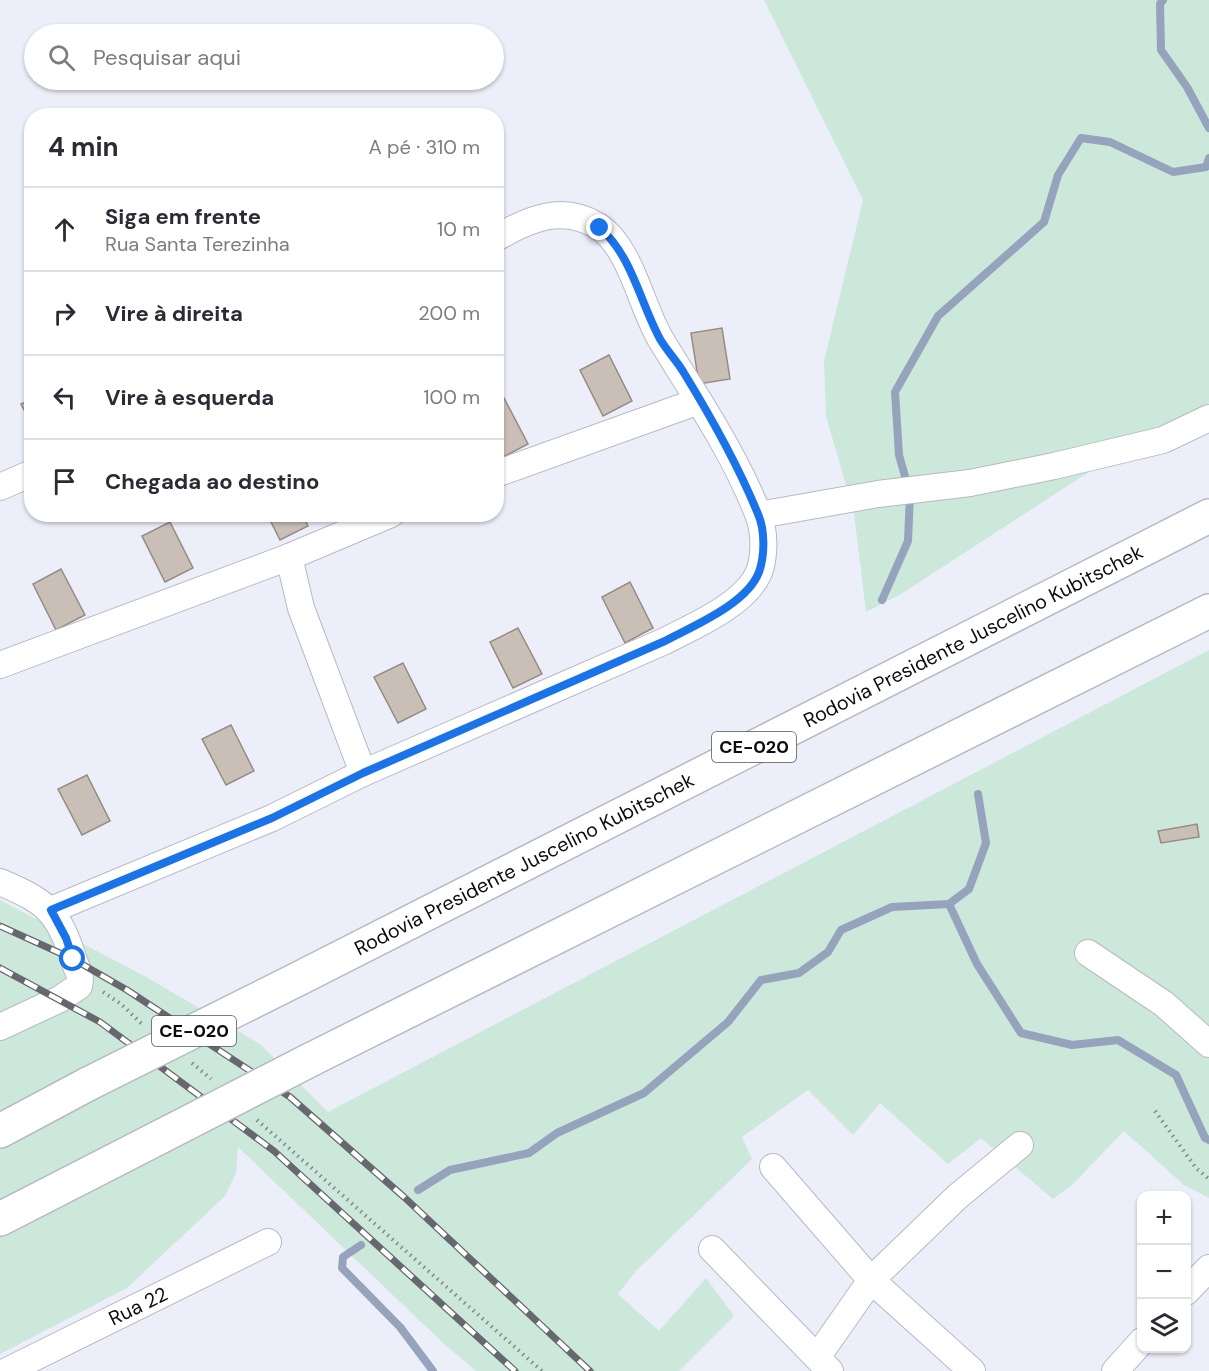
<!DOCTYPE html>
<html lang="pt">
<head>
<meta charset="utf-8">
<style>
	:root { --surface:#fff; --page:#f7f7f7; --text:#2b2b33; --muted:#7c7c81; --line:#e1e1e2 }
	body { margin:0; font-family:"DM Sans",sans-serif; background:var(--page); color:var(--text) }
	.controls { position:absolute; right:18px; bottom:18px; display:grid; overflow:hidden; border-radius:12px; box-shadow:0 2px 4px #0004 }
	.controls button { width:54px; height:54px; display:grid; place-items:center; padding:0; border:0; border-bottom:2px solid var(--line); background:var(--surface); color:var(--text); font:30px sans-serif }
	.stop { position:absolute; width:18px; height:18px; margin:-14px; border:4px solid #1a73e8; border-radius:50%; background:#fff }
	.stop.end { background:#1a73e8; border-color:#fff; box-shadow:0 2px 6px #0008 }
	.list { margin:0; padding:0; list-style:none }
	h2 { display:flex; justify-content:space-between; align-items:center; height:78px; margin:0; padding:0 24px; font-size:26px }
	h2 small { font-size:20px; font-weight:400; color:var(--muted) }
	.list li { display:grid; grid-template-columns:39px 1fr auto; gap:18px; align-items:center; box-sizing:border-box; height:84px; padding:0 24px; border-top:2px solid var(--line) }
	.list b { display:block; font-size:22px; white-space:nowrap }
	.list p { margin:0; font-size:20px; white-space:nowrap; color:var(--muted) }
	.list em { font-size:20px; font-style:normal; color:var(--muted) }
	.icon { flex:none; width:33px; height:33px; fill:none; stroke:currentColor; stroke-width:2; stroke-linecap:round; stroke-linejoin:round }
	.map { position:relative; flex:none; width:1209px; height:1371px; overflow:hidden }
	.search { position:absolute; background:var(--surface); box-shadow:0 2px 4px #0004; left:24px; top:24px; width:480px; height:66px; display:flex; align-items:center; gap:15px; box-sizing:border-box; padding:0 21px; border-radius:33px; color:var(--muted); font-size:22px }
	.panel { position:absolute; background:var(--surface); box-shadow:0 2px 4px #0004; left:24px; top:108px; width:480px; height:414px; border-radius:24px }
	.map>svg:first-child { display:block }
	.green { fill:#cbe8da }
	.lines { fill:none; stroke-linecap:round; stroke-linejoin:round }
	.stream { stroke:#95a3bc; stroke-width:8 }
	.building { fill:#cabfb7; stroke:#958b83; stroke-width:1.5 }
	.minor-casing { stroke:#b7b9c5; stroke-width:28 }
	.trunk-casing { stroke:#b7b9c5; stroke-width:36 }
	.path { stroke:#85868e; stroke-width:4; stroke-dasharray:1.5 4.5; stroke-linecap:butt }
	.minor { stroke:#fff; stroke-width:26 }
	.trunk { stroke:#fff; stroke-width:33 }
	.rail-casing { stroke:#67686f; stroke-width:7 }
	.rail { stroke:#fff; stroke-width:4.5; stroke-dasharray:14; stroke-linecap:butt }
	.trunk-bridge-casing { stroke:#b7b9c5; stroke-width:36; stroke-linecap:butt }
	.trunk-bridge { stroke:#fff; stroke-width:33 }
	.route { stroke:#1a73e8; stroke-width:8 }
	.labels { text-anchor:middle; dominant-baseline:central; stroke-width:5; stroke-linejoin:round; paint-order:stroke }
	.shield { fill:#fff; stroke:#545457; stroke-width:1.5 }
	.shield-label { font-size:18px; font-weight:bold; fill:#0b0b0f }
	.street-label { font-size:20px; fill:#0b0b0f; stroke:#fff }
</style>
</head>
<body>
<div class="map">
<svg width="1209" height="1371" viewBox="0 0 1209 1371">
	<rect width="100%" height="100%" fill="#eceefa"/>
	<g class="green">
		<polygon points="764,0 1209,0 1209,403 1152,431 901,594 866,612 854,513 826,416 824,361 863,200"/>
		<polygon points="1209,650 1209,1198 1184,1185 1124,1131 1072,1185 1053,1199 981,1138 948,1164 880,1103 853,1135 808,1090 742,1137 752,1159 637,1270 618,1294 659,1331 706,1278 734,1316 679,1371 476,1371 443,1343 238,1147 236,1173 225,1196 127,1288 0,1354 0,900 148,978 260,1044 328,1112"/>
	</g>
	<g class="lines">
		<g class="stream">
			<polyline points="1163,0 1160,4 1161,50 1187,87 1209,128"/>
			<polyline points="882,600 908,541 910,494 899,455 895,392 938,316 1044,222 1058,175 1081,138 1110,142 1173,172 1206,167 1209,158"/>
			<polyline points="949,904 977,964 1021,1033 1072,1045 1118,1040 1176,1075 1205,1138 1209,1140"/>
			<polyline points="418,1190 450,1170 529,1153 557,1133 644,1093 728,1022 761,980 799,973 828,952 841,930 892,907 949,904 969,889 986,843 978,794"/>
			<polyline points="361,1245 343,1257 342,1268 400,1327 433,1371"/>
		</g>
	</g>
	<g class="building">
		<polygon points="722,328 730,379 699,384 691,333"/>
		<polygon points="609,355 632,401 603,416 580,370"/>
		<polygon points="504,398 528,444 499,459 496,453 496,402"/>
		<polygon points="32,399 32,425 21,404"/>
		<polygon points="267,514 302,514 308,526 280,540"/>
		<polygon points="170,522 193,568 165,582 142,536"/>
		<polygon points="61,569 85,615 56,630 33,584"/>
		<polygon points="630,582 653,628 625,643 602,597"/>
		<polygon points="518,628 542,674 513,688 490,642"/>
		<polygon points="403,663 426,709 398,723 374,677"/>
		<polygon points="231,725 254,771 226,785 202,739"/>
		<polygon points="87,775 110,821 82,835 58,789"/>
		<polygon points="1197,824 1199,837 1161,843 1158,831"/>
	</g>
	<g class="lines">
		<g class="minor-casing">
			<g id="minor">
				<polyline points="496,474 699,401"/>
				<polyline points="0,487 32,473"/>
				<polyline points="759,515 878,494 970,483 1054,466 1163,440 1209,418"/>
				<polyline points="289,557 301,608 363,773"/>
				<polyline points="0,665 289,557 391,514"/>
				<path d="M0,882c47,20 58,29 74,78 3,11 8,14 5,26l-19,13 -60,28"/>
				<path d="M51,910l221,-92 91,-45 302,-132c29,-15 81,-37 94,-69 6,-16 6,-41 -1,-58 -24,-62 -63,-118 -97,-174 -20,-33 -30,-93 -63,-114 -36,-22 -69,-7 -102,12"/>
				<polyline points="1088,953 1164,1004 1209,1044"/>
				<polyline points="773,1167 871,1280 972,1371"/>
				<polyline points="712,1249 830,1371"/>
				<polyline points="1186,1292 1209,1268"/>
				<polyline points="818,1356 871,1280 957,1197 1020,1145"/>
				<polyline points="7,1371 268,1242"/>
				<polyline points="1115,1371 1142,1341"/>
			</g>
		</g>
		<g class="trunk-casing">
			<g id="trunk">
				<polyline points="300,978 1209,516"/>
				<polyline points="312,1059 1209,611"/>
				<polyline points="0,1131 88,1084"/>
				<polyline points="0,1219 158,1138"/>
			</g>
		</g>
		<g class="path">
			<polyline points="103,992 121,1004 143,1025"/>
			<polyline points="192,1063 211,1079"/>
			<polyline points="1155,1111 1196,1168 1209,1179"/>
			<polyline points="257,1120 542,1371"/>
		</g>
		<use href="#minor" class="minor"/>
		<use href="#trunk" class="trunk"/>
		<g class="rail-casing">
			<g id="rail">
				<polyline points="0,926 73,959 127,990 290,1097 404,1197 590,1371"/>
				<polyline points="0,968 100,1022 274,1151 515,1371"/>
			</g>
		</g>
		<use href="#rail" class="rail"/>
		<g class="trunk-bridge-casing">
			<g id="trunk-bridge">
				<polyline points="88,1084 300,978"/>
				<polyline points="158,1138 312,1059"/>
			</g>
		</g>
		<use href="#trunk-bridge" class="trunk-bridge"/>
	</g>
	<g class="lines">
		<path class="route" d="M73,959l-7,-21 -15,-28 221,-92 91,-45 302,-132c28,-15 82,-37 94,-69 6,-17 6,-42 -1,-58 -20,-49 -47,-97 -74,-141 -7,-12 -17,-22 -24,-34 -20,-37 -28,-83 -60,-111"/>
	</g>
	<g class="labels">
		<g class="shield">
			<rect x="712" y="732" width="84" height="30" rx="4.5"/>
			<rect x="152" y="1016" width="84" height="30" rx="4.5"/>
		</g>
		<g class="shield-label">
			<text x="754" y="747">CE-020</text>
			<text x="194" y="1031">CE-020</text>
		</g>
		<g class="street-label">
			<text transform="translate(973 636) rotate(-27)">Rodovia Presidente Juscelino Kubitschek</text>
			<text transform="translate(524 864) rotate(-27)">Rodovia Presidente Juscelino Kubitschek</text>
			<text transform="translate(138 1306) rotate(-26)">Rua 22</text>
		</g>
	</g>
</svg>
<div class="controls">
<button>+</button>
<button>−</button>
<button><svg class="icon" aria-label="layers" viewBox="0 0 24 24"><path d="M12 4l9 5-9 5-9-5zM3 14l9 5 9-5"/></svg></button>
</div>
<div class="stop" style="left:73px;top:959px"></div>
<div class="stop end" style="left:600px;top:228px"></div>
<div class="search"><svg class="icon" aria-label="search" viewBox="0 0 24 24"><circle cx="10" cy="10" r="6"/><path d="M15 15l6 6"/></svg>Pesquisar aqui</div>
<section class="panel">
<h2>4 min<small>A pé · 310 m</small></h2>
<ul class="list">
<li><svg class="icon" aria-label="ahead" viewBox="0 0 24 24"><path d="M12 20V5M6 11l6-6 6 6"/></svg><div><b>Siga em frente</b><p>Rua Santa Terezinha</p></div><em>10 m</em></li>
<li><svg class="icon" aria-label="right" viewBox="0 0 24 24"><path d="M7 20v-9h11M14 6l5 5-5 5"/></svg><div><b>Vire à direita</b></div><em>200 m</em></li>
<li><svg class="icon" aria-label="left" viewBox="0 0 24 24"><path d="M17 20v-9H6M10 6l-5 5 5 5"/></svg><div><b>Vire à esquerda</b></div><em>100 m</em></li>
<li><svg class="icon" aria-label="arrive" viewBox="0 0 24 24"><path d="M6 21V4h12l-3 4 3 4H6"/></svg><div><b>Chegada ao destino</b></div></li>
</ul>
</section>
</div>
</body>
</html>
